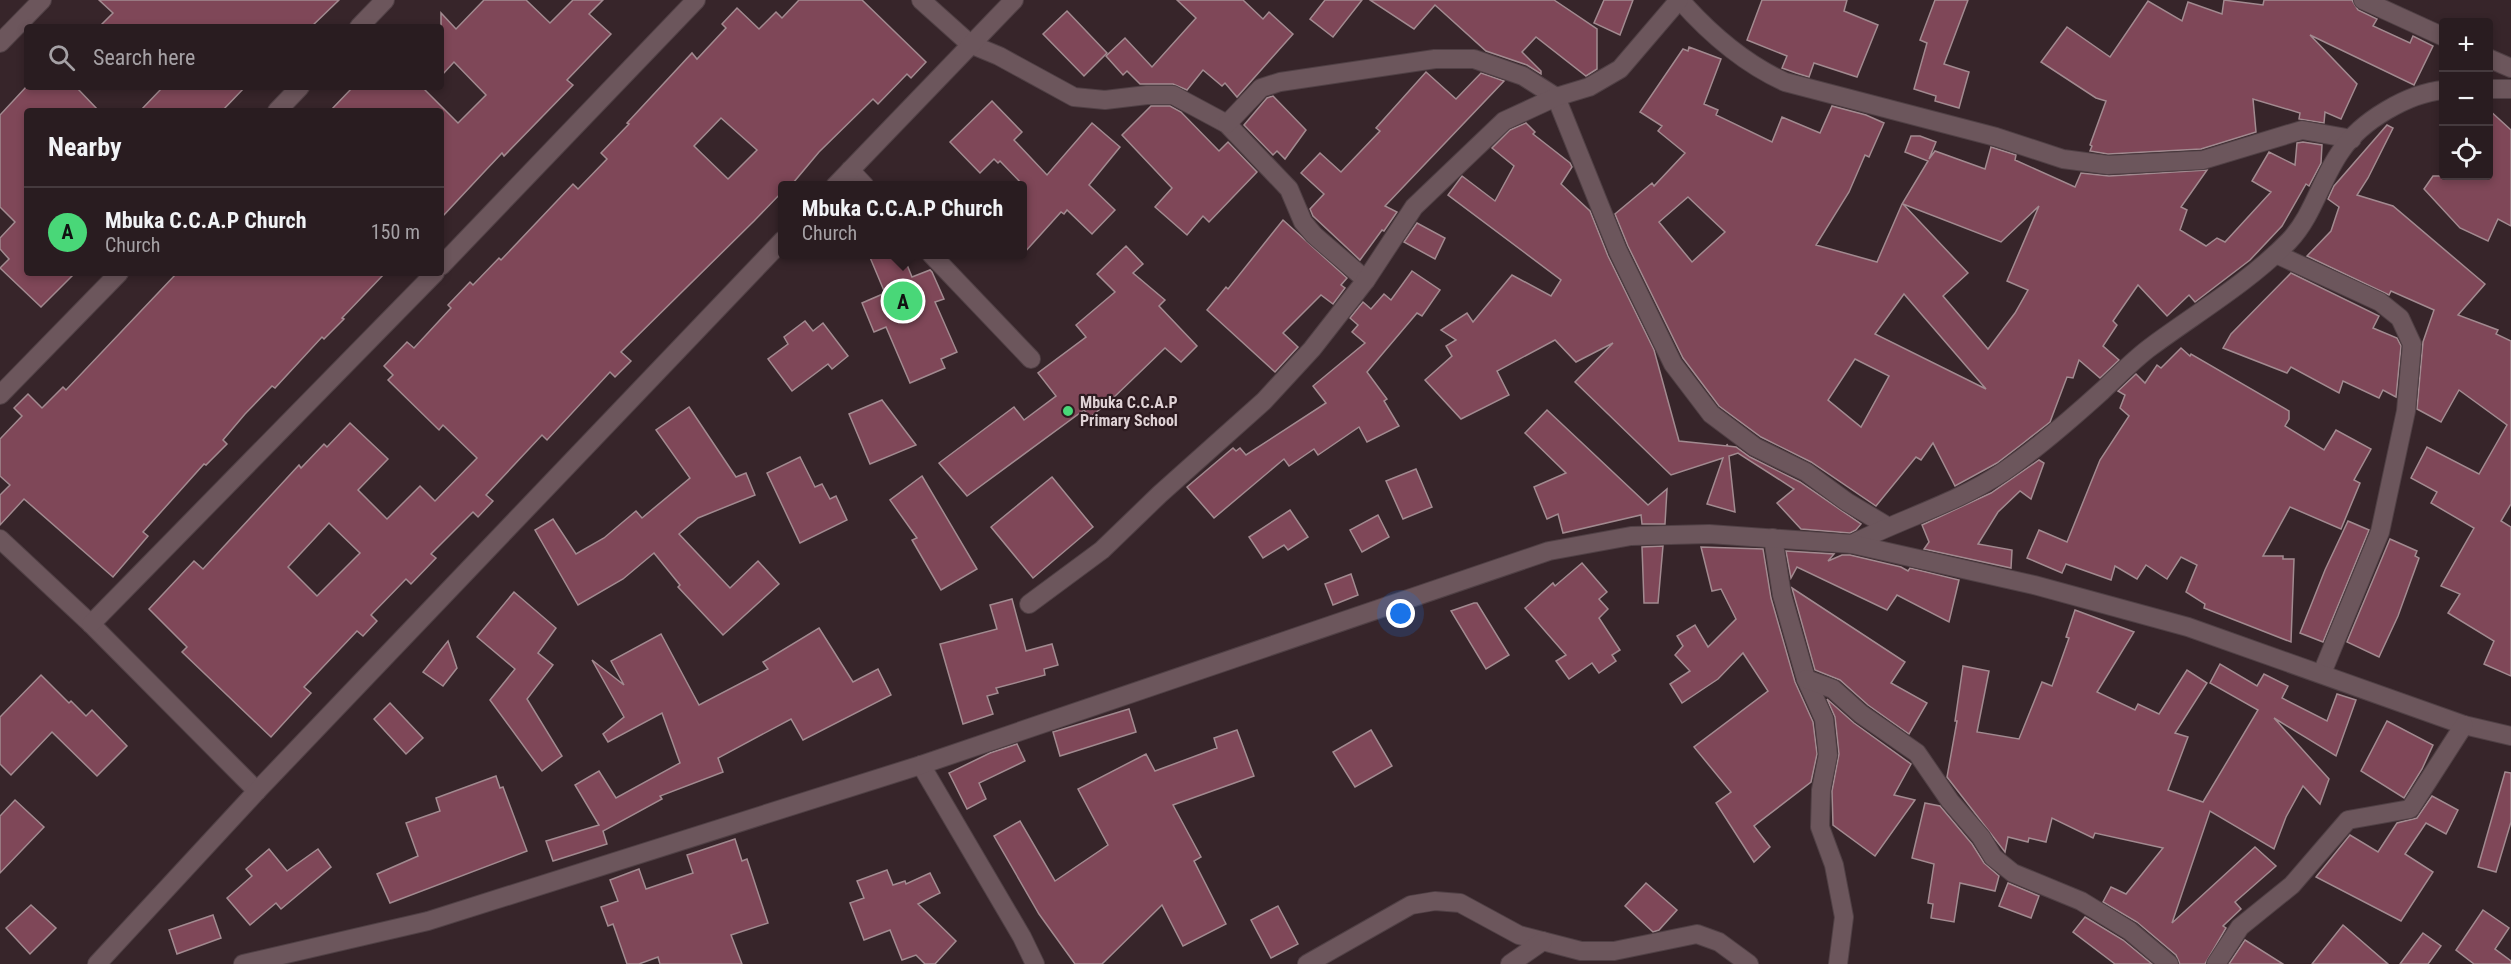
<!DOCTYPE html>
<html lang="en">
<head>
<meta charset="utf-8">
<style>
	:root { --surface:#291c20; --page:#35292d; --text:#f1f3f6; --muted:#a5a1a5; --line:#453a3e; --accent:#49d778 }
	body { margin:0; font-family:"Roboto Condensed",sans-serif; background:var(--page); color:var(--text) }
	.controls { position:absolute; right:18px; top:18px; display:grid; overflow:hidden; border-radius:6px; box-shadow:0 3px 9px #0003 }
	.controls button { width:54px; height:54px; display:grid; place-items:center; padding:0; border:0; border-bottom:2px solid var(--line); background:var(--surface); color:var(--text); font:30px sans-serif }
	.you { position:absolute; left:1401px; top:614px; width:21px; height:21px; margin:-15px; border:4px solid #fff; border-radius:50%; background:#1a73e8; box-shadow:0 0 0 9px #1a73e833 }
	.badge { display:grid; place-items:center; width:39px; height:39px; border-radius:50%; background:var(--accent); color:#111; font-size:20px; font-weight:700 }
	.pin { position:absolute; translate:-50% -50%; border:3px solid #fff; box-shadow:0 2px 6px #0006 }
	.popup { position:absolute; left:778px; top:181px; width:249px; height:78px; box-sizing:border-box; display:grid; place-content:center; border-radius:6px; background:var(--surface); filter:drop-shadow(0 2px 4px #0005); font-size:20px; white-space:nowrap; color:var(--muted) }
	.popup b { font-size:22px; color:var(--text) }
	.popup::after { content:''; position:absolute; left:50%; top:100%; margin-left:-12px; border:12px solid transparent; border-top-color:var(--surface) }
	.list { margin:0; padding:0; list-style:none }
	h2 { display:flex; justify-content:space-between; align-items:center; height:78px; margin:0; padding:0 24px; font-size:26px }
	h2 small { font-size:20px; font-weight:400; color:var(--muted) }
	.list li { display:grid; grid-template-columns:39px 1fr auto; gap:18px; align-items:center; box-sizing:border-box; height:90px; padding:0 24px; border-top:2px solid var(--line) }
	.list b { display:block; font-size:22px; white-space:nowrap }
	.list p { margin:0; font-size:20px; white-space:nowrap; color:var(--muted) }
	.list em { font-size:20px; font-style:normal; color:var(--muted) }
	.icon { flex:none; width:33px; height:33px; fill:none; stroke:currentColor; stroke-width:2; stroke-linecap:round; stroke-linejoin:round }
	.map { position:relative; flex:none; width:2511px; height:964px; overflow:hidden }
	.search { position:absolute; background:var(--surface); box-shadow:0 3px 9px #0003; left:24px; top:24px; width:420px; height:66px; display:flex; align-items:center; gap:15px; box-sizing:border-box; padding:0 21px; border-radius:6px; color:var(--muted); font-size:22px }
	.panel { position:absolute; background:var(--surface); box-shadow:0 3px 9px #0003; left:24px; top:108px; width:420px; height:168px; border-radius:6px }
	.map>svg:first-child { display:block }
	.building { fill:#7f4758; stroke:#a28a90; stroke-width:1.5; fill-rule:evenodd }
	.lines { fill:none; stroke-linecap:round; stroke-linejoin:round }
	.minor-casing { stroke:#504045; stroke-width:20 }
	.minor { stroke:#6c565c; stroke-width:18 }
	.poi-dot { fill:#49d778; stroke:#2d1b20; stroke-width:2 }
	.labels { text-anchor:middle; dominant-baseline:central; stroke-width:4.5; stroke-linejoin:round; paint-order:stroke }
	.poi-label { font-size:16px; font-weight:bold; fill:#dfd2d5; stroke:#2d1b20; text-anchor:start }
</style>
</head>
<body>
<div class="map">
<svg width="2511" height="964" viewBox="0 0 2511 964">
	<rect width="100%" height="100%" fill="#37252a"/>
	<g class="building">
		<polygon points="99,0 339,0 311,27 99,27 113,13"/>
		<polygon points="484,0 526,0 550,23 573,0 603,0 589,14 611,34 567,80 573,85 504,156 502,153 485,171 441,218 441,111 330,111 353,87 422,87 458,123 486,95 454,62 441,76 441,13 456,29"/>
		<path d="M799,0h63l64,62 -15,16 -4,-4 -29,30 -5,-5 -54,53 -26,31 -10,3v5l-29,30 -133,131 10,9 -16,16 -5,-5 -63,68 -5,-5 -56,60 7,6 -15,16 -5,-5 -42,42 5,4 -25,26 -5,-5 -35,36 6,6 -14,15 -6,-5 -53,56 7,6 -40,44 -89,-85 5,-5 -38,-38 45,-48 9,8 96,-104 2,3 23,-24 3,3 23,-24 38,36 -30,31 29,29 33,-33 15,15 42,-43 -34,-33 -4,5 -51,-50 5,-5 -9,-9 23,-24 7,6 37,-40 -3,-3 22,-23 3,3 26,-27 2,2 72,-76 5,5 29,-30 -6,-6 28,-29 -2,-1 65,-70 5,6 29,-31 -4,-4 15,-16 22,21 17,-17 6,6zM721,118l36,32 -29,29 -34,-33zM329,523l31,30 -43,43 -29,-29z"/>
		<polygon points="1177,0 1243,0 1263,19 1269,12 1293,34 1237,97 1225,83 1222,86 1203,70 1187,90 1173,84 1140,84 1127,71 1123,75 1106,56 1125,38 1152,67 1196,18"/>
		<polygon points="1325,0 1362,0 1333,37 1310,19"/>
		<polygon points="1370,0 1554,0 1597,29 1597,69 1586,76 1536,37 1522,52 1541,71 1541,74 1527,65 1486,51 1435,5 1414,29"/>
		<polygon points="1604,0 1633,0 1620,35 1594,23"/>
		<polygon points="1762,0 1847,0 1844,11 1878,25 1857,77 1814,63 1809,77 1796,73 1782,68 1787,56 1747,40"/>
		<polygon points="1935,0 1968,0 1944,64 1969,72 1959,108 1935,101 1936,96 1914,89 1927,43 1920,40"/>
		<polygon points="2224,0 2263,5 2264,0 2352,0 2358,10 2377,19 2373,26 2410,43 2413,36 2433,46 2414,85 2310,35 2357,84 2341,119 2325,112 2324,123 2299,119 2300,113 2253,99 2256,132 2201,149 2108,154 2090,151 2092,146 2090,145 2106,101 2096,98 2041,62 2067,27 2110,57 2148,1 2182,21 2188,2 2222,14"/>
		<polygon points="1067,11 1107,53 1084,76 1043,34"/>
		<path d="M1689,47l32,12 -17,45 14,6 -2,5 56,27 10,-25 38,16 12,-27 34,9 18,8 -15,34 -4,-2 -16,37 -33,53 61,17 25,-58 26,-43 -23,-9 6,-16h9l16,6 -7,17 6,-8 50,18 6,-22 25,8 -1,5 60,27 6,-14 28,3 98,-6 -26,37 6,3 -7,20 26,16 11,-8 8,4 46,-50 -19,-11 17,-29 26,13 2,-22 6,-1 19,3 -1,18 -12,23 -3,-2 -24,42 -32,34 -55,42 -6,-7 -22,21 -29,-31 -25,36 4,4 -14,21 16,14 -19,18 -21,-18 -6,18 -6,-1 -17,45 -28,22 -25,19 -42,23 -22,-43 -12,17 -5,-3 -40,49 -65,-44 -50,-25 -42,-31 -36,-48 -55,-112 -13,-32 37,-31 2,3 31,-33 -27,-22 4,-5 -22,-14 43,-63 5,2zM1688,197l37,35 -33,30 -33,-40zM1903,204l98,38 38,-36 -32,75 21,9 -13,23 -27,36 -45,-53 25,-23zM1904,294l82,95 -111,-55zM1855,359l34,17 -28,51 -33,-27z"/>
		<polygon points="1426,72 1456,99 1481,73 1504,81 1385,206 1397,212 1384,231 1382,230 1360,260 1313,216 1310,209 1324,194 1301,173 1320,153 1341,172 1380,131 1376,128"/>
		<polygon points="27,86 76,87 99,111 27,111 27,273 75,273 41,307 0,268 9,259 0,249 0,238 15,222 0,207 0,115"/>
		<polygon points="163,87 245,87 222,111 140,111"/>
		<polygon points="1273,96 1306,130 1285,159 1277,151 1273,155 1244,125 1267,98"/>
		<polygon points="992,101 1022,132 1014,140 1047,175 1092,123 1120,147 1089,185 1115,210 1092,234 1067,210 1064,214 1061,212 1023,254 1023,185 1000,161 998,163 994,159 980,173 950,142"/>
		<polygon points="1151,106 1170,106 1181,112 1219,151 1228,142 1257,172 1209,222 1203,216 1187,235 1155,207 1172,188 1122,135"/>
		<polygon points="2488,109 2511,130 2511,226 2498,219 2488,241 2460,228 2424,189 2433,176 2488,176"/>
		<polygon points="1526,123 1535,132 1533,134 1570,163 1572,167 1561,184 1590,211 1608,256 1654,350 1679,441 1727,446 1727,444 1728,446 1736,447 1750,457 1800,482 1861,524 1856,530 1850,533 1801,529 1777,503 1794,489 1738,453 1729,456 1735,512 1707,504 1723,458 1671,475 1575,382 1613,343 1576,362 1555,340 1497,371 1509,395 1461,419 1425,380 1452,356 1446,346 1456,340 1441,330 1467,313 1473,322 1512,275 1551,296 1561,280 1448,195 1462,176 1495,201 1514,166 1492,148 1510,130"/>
		<polygon points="2387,125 2393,128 2368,178 2357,195 2393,206 2485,284 2458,315 2498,330 2496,334 2511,341 2511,504 2501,521 2511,527 2511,676 2484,664 2494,641 2448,613 2460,594 2441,586 2474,528 2431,503 2437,492 2411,478 2427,447 2479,474 2507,425 2459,390 2441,422 2417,409 2423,342 2434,310 2391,291 2389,295 2307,256 2331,231 2339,207 2328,199 2334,186"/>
		<polygon points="1283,220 1347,278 1341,285 1345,288 1333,304 1321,295 1283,333 1298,347 1275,372 1207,310 1226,287 1228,289"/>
		<polygon points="1417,223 1445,238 1435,259 1404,242"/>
		<polygon points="1126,246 1143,264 1133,273 1165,300 1159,306 1197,346 1181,362 1165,348 1108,403 1090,417 1084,410 967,496 939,463 1014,407 1024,420 1056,396 1038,373 1086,337 1076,325 1115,292 1097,274"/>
		<polygon points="869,255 903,255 912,277 930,270 932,272 944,299 935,302 957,352 941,359 945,368 910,383 886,327 874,332 862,303 885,293"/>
		<polygon points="1412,271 1440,290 1422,316 1417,313 1367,372 1387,399 1384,401 1399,426 1367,442 1359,427 1318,455 1314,449 1289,466 1284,459 1214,518 1187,487 1233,448 1236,451 1240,448 1246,455 1326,403 1313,386 1365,343 1352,332 1358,325 1350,318 1363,302 1371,309 1384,294 1391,300"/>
		<polygon points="177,273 385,273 342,318 344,319 324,339 322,337 275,388 272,386 245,414 223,440 227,444 206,465 204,464 143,532 148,536 113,577 24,499 0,525 0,495 10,485 0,476 0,439 22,416 14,408 28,394 42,408 63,387 66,390"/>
		<polygon points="2291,273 2379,316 2373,328 2397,338 2401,346 2396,397 2383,390 2379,398 2343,381 2339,393 2291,367 2287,373 2223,348 2231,334"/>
		<polygon points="805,321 813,331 823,323 848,356 832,369 828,364 792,391 768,359 788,344 784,337"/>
		<polygon points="2181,348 2190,356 2191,354 2289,411 2289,419 2285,426 2324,450 2336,430 2371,449 2354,480 2360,483 2341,529 2290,507 2263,556 2283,556 2283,559 2294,559 2291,642 2204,608 2205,604 2186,592 2197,565 2181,557 2167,579 2146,565 2137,579 2115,566 2111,580 2066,564 2062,573 2027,558 2039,530 2067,542 2100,460 2129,416 2120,408 2125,395 2118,391 2136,374 2145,383 2157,365 2161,368"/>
		<polygon points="882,400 916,445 870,464 849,414"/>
		<polygon points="689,407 736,477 746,473 755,495 698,518 679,534 730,588 758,561 779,584 723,635 678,587 680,585 654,553 623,579 578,605 535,530 553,519 576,554 604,538 636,511 642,518 690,478 656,430"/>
		<polygon points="1547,410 1648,505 1667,489 1665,524 1642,524 1641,515 1563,533 1558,514 1547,519 1534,487 1566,473 1525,433"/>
		<polygon points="800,457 815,487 822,484 830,499 836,496 847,520 800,543 767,473"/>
		<polygon points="2039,460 2044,463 2031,499 2020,491 1998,512 1978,544 2012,550 2011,568 1924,549 1929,542 1922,525 1991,493"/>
		<polygon points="1416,469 1432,507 1403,519 1386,481"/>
		<polygon points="922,476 977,569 941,590 912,540 917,538 890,500"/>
		<polygon points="1052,477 1093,527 1033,578 991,527"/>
		<polygon points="1290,510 1308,537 1288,550 1284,545 1263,558 1249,537"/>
		<polygon points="1378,515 1389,537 1362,552 1350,530"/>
		<polygon points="2348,521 2369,530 2323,642 2300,633 2325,570"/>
		<polygon points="2390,539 2417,551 2415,556 2419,558 2398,616 2379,657 2347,642"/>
		<polygon points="1663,546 1658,603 1644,603 1642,547"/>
		<polygon points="1701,547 1763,549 1771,598 1795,682 1813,722 1817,754 1811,782 1754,826 1770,847 1754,862 1716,803 1731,792 1694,747 1768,691 1743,653 1718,679 1682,703 1670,684 1690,671 1675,655 1683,646 1677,636 1695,625 1708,647 1736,619 1721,589 1712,591"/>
		<polygon points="1786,551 1834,554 1828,561 1842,555 1850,555 1901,567 1908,571 1910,568 1959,580 1949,622 1897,595 1887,610 1797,567 1791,578"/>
		<polygon points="1582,563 1607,592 1599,599 1608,609 1599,618 1620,650 1612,655 1616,661 1599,673 1592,663 1569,679 1556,661 1566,655 1525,608 1553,583 1555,586"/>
		<polygon points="1351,574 1358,595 1333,605 1325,584"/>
		<polygon points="1792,588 1905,662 1891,683 1927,703 1909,734 1868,705 1840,680 1815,670"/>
		<polygon points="514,592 556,628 538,653 553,665 527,699 562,756 542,771 490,700 515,669 477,637"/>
		<polygon points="1012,599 1026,651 1052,644 1058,665 1044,669 1045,675 996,688 998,693 987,696 993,714 963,724 940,644 997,629 990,605"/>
		<polygon points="1474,603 1477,603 1509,655 1486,669 1451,611"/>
		<polygon points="2075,610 2134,632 2097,692 2135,710 2138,704 2159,714 2187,670 2207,683 2175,733 2188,737 2168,790 2203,802 2258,710 2210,683 2220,664 2257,686 2264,674 2288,686 2282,698 2327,721 2337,694 2356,700 2336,756 2274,718 2329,779 2320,804 2303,786 2286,817 2274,849 2210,811 2172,923 2255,847 2276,866 2235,902 2241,909 2223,926 2226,928 2205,964 2180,964 2176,955 2137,922 2103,902 2111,887 2126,894 2163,848 2095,833 2093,838 2052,818 2046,842 2029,838 2028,842 2008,837 2005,852 1947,777 1957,721 1955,721 1963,666 1989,671 1977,732 2019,739 2042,682 2052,686 2069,638 2066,637"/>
		<polygon points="819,628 853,682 878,669 891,695 803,740 791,719 718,758 723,772 660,796 662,799 603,831 607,844 553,861 546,841 599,825 575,785 599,771 616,798 680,763 662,713 608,742 603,734 624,717 592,660 624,685 611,661 661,634 699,705 768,669 763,662"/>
		<polygon points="448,641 457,668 443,686 423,672"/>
		<polygon points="41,675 69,703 71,701 86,716 92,710 127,746 97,776 52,732 11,775 0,764 0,717"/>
		<polygon points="1827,699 1854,723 1911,764 1894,795 1915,800 1875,856 1833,825 1832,791 1839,754 1835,717"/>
		<polygon points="390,703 423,738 406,754 374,719"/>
		<polygon points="1129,709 1136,732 1060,756 1053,732"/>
		<polygon points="2387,721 2433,745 2422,769 2404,798 2361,771"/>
		<polygon points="1237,730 1254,776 1173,805 1201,857 1194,861 1226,924 1183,946 1162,905 1102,964 1075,964 1039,914 994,836 1020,821 1055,881 1108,845 1078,789 1146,754 1155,771 1217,748 1214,738"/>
		<polygon points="1371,730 1392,766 1355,787 1333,752"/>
		<polygon points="1017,744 1025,761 979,783 986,799 967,809 949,773 990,753"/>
		<polygon points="2505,772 2511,773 2511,822 2496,872 2478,867"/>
		<polygon points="496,776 500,788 503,787 527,851 390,903 377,874 418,856 406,823 440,811 436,798"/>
		<polygon points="2432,796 2458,810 2446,834 2426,823 2405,854 2433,872 2401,921 2316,877 2350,835 2378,852 2397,823 2417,818"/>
		<polygon points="15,800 44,827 0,873 0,816"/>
		<polygon points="1925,803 1940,806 1972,844 1984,863 1999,876 1995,891 1960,883 1954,922 1931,918 1933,904 1928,903 1934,864 1912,858"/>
		<polygon points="735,839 742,861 747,859 768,923 731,935 742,964 660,964 658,957 639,964 627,964 613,924 608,926 601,907 618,901 610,880 639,869 646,889 693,873 687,855"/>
		<polygon points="269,849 287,871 318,849 331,867 281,909 276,903 250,925 227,898 252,876 246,869"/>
		<polygon points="887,870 893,885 905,881 906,884 930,873 940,893 918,904 956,941 935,964 925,964 916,955 902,960 890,930 864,940 850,903 864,898 857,881"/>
		<polygon points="1646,883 1677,910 1659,930 1653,932 1625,906"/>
		<polygon points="2008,883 2039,896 2031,918 1999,906"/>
		<polygon points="31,905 56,928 30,954 6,928"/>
		<polygon points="1278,906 1298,944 1271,958 1251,920"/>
		<polygon points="2483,910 2509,928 2495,949 2511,961 2511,964 2474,964 2456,950"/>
		<polygon points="213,915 221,938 177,954 169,930"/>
		<polygon points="2085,917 2123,940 2152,964 2115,964 2073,932"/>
		<polygon points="2343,925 2388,964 2312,964"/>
		<polygon points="2423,933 2441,946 2428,964 2400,964"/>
		<polygon points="2245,940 2283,964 2229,964"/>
	</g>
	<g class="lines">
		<g class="minor-casing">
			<g id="minor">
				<polyline points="921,0 970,44 999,56 1074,97 1105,100 1147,95 1173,95 1227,124 1289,189 1303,222 1314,235 1366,280"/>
				<path d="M1680,0c30,34 63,63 105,82l211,55 67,22 45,6 95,-5 99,-30 50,9"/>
				<polyline points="2363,0 2444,37"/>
				<polyline points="359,27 385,0"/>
				<polyline points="0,43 42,0"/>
				<polyline points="2488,58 2511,68"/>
				<polyline points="2488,89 2511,89"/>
				<polyline points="277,111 300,87"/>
				<polyline points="1227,124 1261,88 1280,82 1435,59 1474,59 1523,76 1556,97 1618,251 1673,364 1711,414 1755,447 1806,472 1847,502 1887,526"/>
				<polyline points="850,170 865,186"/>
				<polyline points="835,186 1014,0"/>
				<polyline points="931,254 1031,359"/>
				<polyline points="2276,254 2380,302 2400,318 2412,344 2406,411 2380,532 2322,673"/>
				<polyline points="441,266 696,0"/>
				<polyline points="0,395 119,273"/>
				<polyline points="1773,538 1782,595 1806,679 1824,719 1828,755 1821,790 1820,827 1834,865 1844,917 1838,964"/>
				<polyline points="0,539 91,624 257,791"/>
				<path d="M1852,544c49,-25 105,-41 151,-72 35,-24 67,-52 99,-81 16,-15 32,-32 50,-45 46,-34 97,-64 137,-105 24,-25 32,-62 52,-90 20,-30 67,-58 103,-61"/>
				<polyline points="1029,604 1102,550 1160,494 1264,401 1312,349 1366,280 1414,207 1504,121 1556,97 1589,87 1620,69 1679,0"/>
				<polyline points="91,624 435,273"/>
				<polyline points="1806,679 1833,689 1861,714 1917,753 1950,801 1981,837 1993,857 2013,873 2081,901 2130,931 2169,964"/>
				<polyline points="921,765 1022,937 1035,964"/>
				<polyline points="97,964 257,791 783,240"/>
				<polyline points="243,964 428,921 921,765 1549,551 1631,536 1709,534 1852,544 2034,585 2188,627 2464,725 2511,736"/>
				<polyline points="1307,964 1411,905 1435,901 1460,903 1519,935 1581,951 1614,951 1697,934 1719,942 1749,964"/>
				<polyline points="1510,964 1543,941"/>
				<polyline points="2216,964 2240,927 2292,885 2348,820 2410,809 2464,725"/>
			</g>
		</g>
		<use href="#minor" class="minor"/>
	</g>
	<circle class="poi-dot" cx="1068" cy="411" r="6"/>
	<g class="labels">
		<g class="poi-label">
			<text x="1080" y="402">Mbuka C.C.A.P<tspan x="1080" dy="18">Primary School</tspan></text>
		</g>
	</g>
</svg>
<div class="controls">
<button>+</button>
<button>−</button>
<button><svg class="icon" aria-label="locate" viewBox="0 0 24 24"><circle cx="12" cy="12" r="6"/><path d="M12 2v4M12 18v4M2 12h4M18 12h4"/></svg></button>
</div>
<div class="you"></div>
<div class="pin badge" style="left:903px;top:301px">A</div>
<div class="popup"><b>Mbuka C.C.A.P Church</b>Church</div>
<div class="search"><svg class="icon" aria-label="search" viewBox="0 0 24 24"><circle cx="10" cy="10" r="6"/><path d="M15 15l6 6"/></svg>Search here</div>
<section class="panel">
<h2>Nearby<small></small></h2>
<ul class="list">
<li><span class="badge">A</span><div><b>Mbuka C.C.A.P Church</b><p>Church</p></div><em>150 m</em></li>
</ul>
</section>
</div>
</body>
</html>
